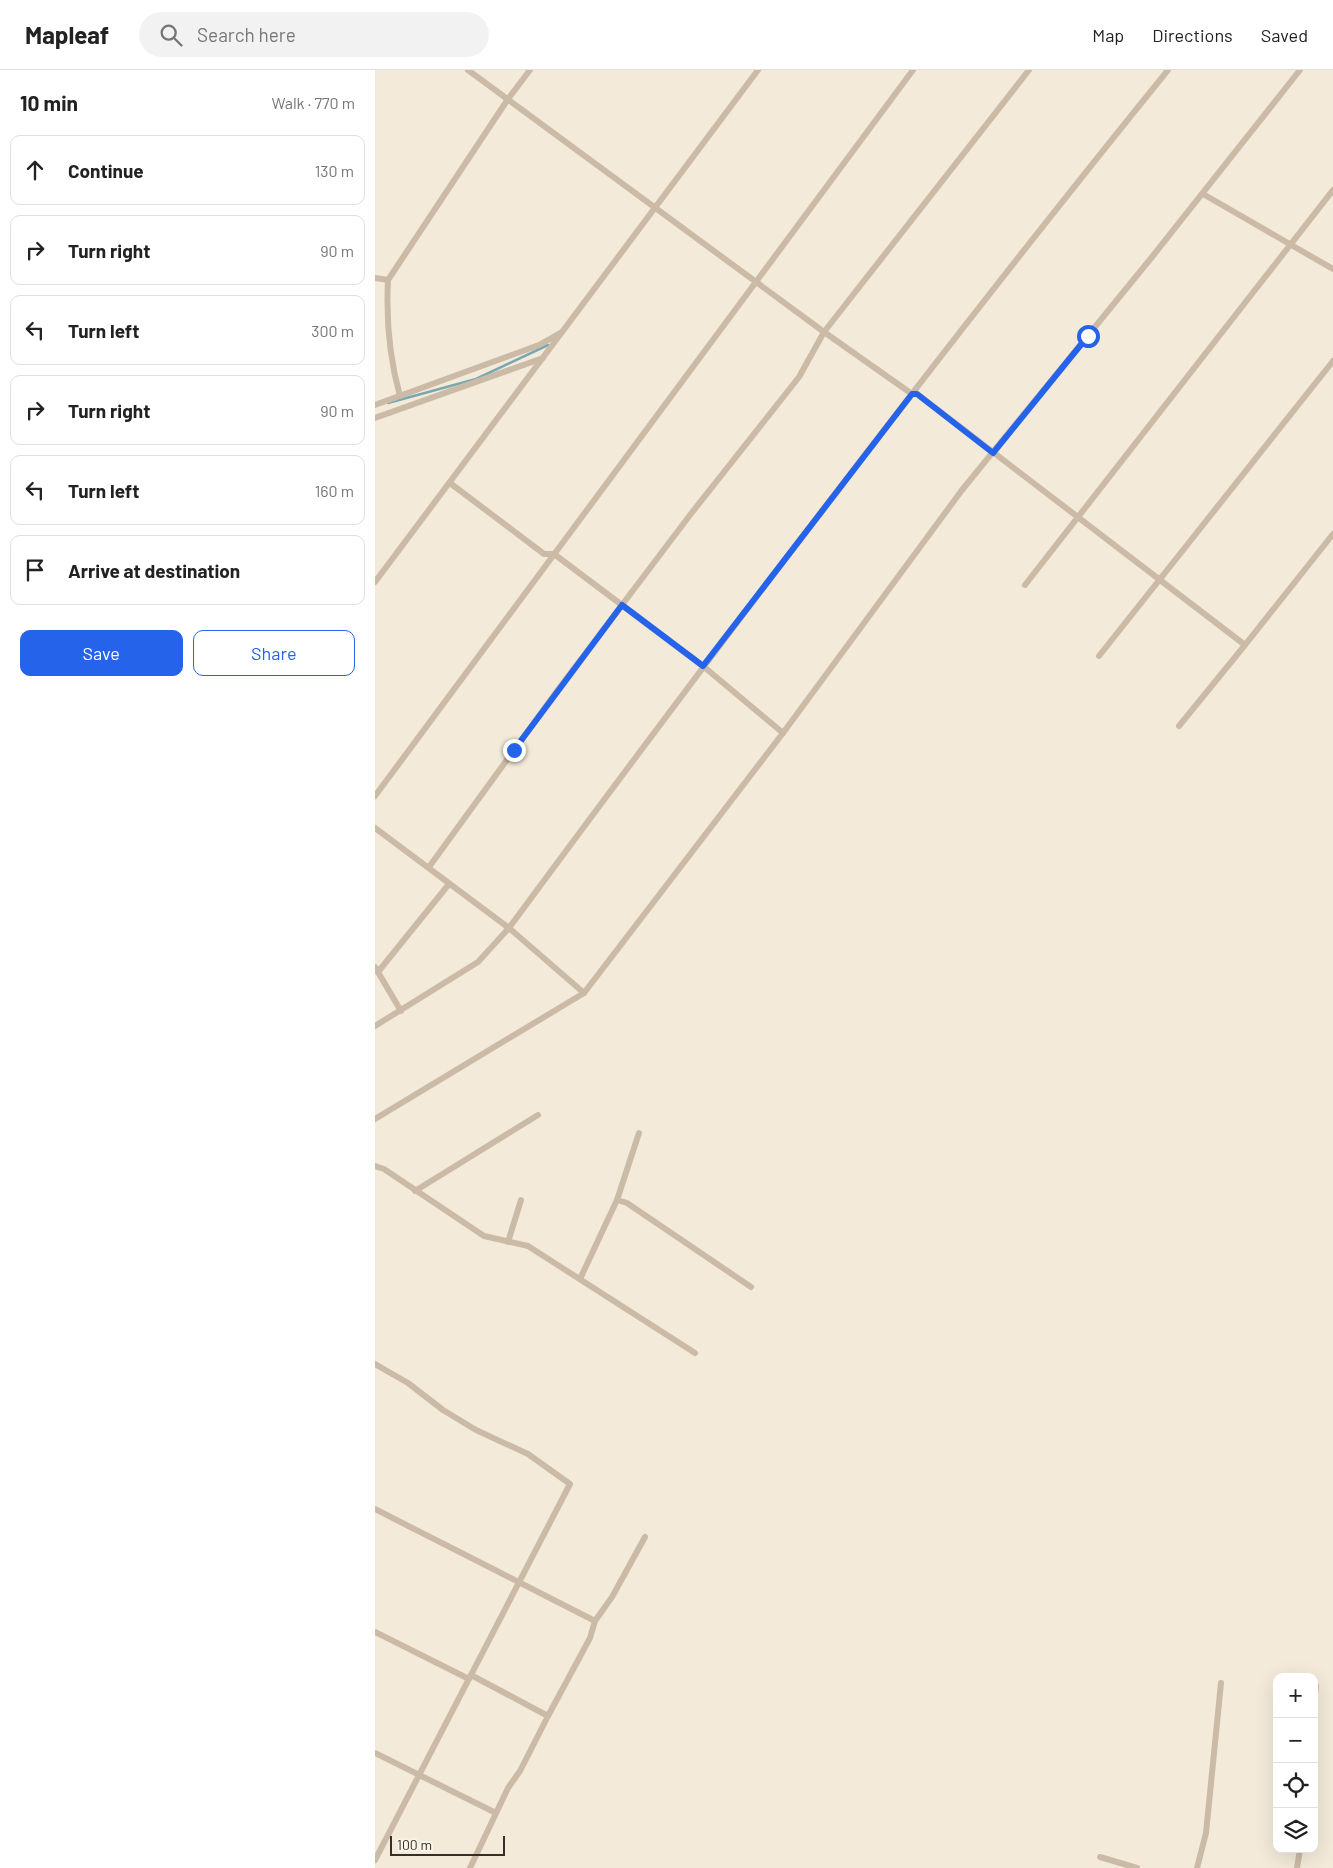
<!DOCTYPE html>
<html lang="en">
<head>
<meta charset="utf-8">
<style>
	:root { --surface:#fff; --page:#f2f2f2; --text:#222; --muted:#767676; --line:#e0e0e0; --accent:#2563eb }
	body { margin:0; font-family:Barlow,sans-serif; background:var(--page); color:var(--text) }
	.controls { position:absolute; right:15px; bottom:15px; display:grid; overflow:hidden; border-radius:10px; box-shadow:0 5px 20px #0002 }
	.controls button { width:45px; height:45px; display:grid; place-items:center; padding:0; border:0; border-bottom:1px solid var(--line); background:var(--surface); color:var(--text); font:25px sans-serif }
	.scale { position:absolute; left:15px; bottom:12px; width:115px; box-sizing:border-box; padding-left:5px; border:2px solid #372e27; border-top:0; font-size:14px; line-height:18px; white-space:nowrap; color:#372e27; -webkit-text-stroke:4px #faf3e7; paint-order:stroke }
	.stop { position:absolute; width:15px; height:15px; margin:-11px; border:4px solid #2563eb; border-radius:50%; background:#fff }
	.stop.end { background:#2563eb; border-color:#fff; box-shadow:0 1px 5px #0008 }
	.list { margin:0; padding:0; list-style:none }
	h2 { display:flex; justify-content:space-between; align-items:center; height:65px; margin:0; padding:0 20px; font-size:21px }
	h2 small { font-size:16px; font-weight:400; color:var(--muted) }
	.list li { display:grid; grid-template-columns:32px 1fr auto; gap:15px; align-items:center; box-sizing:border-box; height:70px; margin:0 10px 10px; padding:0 10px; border:1px solid var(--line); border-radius:10px }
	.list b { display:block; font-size:19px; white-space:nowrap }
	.list em { font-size:16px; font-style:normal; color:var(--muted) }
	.actions { display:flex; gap:10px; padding:15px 20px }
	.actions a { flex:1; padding:11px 0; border:1px solid var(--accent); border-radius:10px; text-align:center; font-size:18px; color:var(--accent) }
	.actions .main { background:var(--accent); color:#fff }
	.icon { flex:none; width:28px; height:28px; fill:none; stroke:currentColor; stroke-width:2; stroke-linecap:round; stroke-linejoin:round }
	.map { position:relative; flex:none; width:958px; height:1798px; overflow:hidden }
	header { display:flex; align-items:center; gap:30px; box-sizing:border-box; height:70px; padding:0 25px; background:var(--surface); border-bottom:1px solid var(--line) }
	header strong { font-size:24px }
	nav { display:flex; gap:28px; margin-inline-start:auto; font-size:18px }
	.search { width:350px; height:45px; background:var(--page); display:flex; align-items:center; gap:12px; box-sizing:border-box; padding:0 18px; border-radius:28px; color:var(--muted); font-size:19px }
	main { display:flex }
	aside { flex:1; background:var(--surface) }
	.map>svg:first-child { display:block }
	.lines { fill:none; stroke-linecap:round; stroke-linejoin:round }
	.stream { stroke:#78a8b1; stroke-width:2.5 }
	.minor { stroke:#cbbba6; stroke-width:6 }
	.route { stroke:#2563eb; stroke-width:6 }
</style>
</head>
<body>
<header>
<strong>Mapleaf</strong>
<div class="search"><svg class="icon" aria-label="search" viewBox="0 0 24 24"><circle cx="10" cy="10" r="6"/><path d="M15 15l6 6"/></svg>Search here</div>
<nav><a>Map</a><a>Directions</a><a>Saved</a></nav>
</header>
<main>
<aside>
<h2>10 min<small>Walk · 770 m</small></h2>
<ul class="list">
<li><svg class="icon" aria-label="ahead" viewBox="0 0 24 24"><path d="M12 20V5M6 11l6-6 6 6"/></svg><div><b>Continue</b></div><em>130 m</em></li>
<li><svg class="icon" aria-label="right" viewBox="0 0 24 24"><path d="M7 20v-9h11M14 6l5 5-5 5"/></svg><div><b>Turn right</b></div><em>90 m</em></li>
<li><svg class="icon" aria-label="left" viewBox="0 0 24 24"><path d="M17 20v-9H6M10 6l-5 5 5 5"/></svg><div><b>Turn left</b></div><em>300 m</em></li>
<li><svg class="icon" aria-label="right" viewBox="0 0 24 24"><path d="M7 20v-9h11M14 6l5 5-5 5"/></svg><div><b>Turn right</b></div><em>90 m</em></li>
<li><svg class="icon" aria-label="left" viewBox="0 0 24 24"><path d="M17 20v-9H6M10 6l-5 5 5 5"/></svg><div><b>Turn left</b></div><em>160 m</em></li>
<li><svg class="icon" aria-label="arrive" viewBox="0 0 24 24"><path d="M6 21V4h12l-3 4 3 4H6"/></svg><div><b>Arrive at destination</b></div></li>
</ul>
<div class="actions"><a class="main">Save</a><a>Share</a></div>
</aside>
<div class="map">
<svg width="958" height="1798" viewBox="0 0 958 1798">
	<rect width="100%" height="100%" fill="#f3eada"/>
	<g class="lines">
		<polyline class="stream" points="13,333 101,309 173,275"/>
		<g class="minor">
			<polyline points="93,0 449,262 537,324 542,324 870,575 804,656"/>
			<polyline points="828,124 958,199"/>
			<polyline points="0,208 13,210"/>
			<path d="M25,326c-11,-39 -14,-76 -12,-116l120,-181 22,-29"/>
			<polyline points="0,335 164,275 187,262"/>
			<polyline points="0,348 168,288"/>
			<polyline points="75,413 169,484 179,484 328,596 408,663"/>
			<polyline points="0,512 383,0"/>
			<polyline points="650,515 958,120"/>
			<polyline points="870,575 958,464"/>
			<polyline points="724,586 958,291"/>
			<polyline points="0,726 538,0"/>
			<polyline points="0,758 134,858 209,923 408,663 587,420 777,187 925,0"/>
			<polyline points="54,797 182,621 315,445 424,307 449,262 654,0"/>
			<polyline points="0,897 26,941"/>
			<polyline points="3,902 74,814"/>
			<path d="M0,956l103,-64 31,-34c214,-290 432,-578 659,-858"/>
			<polyline points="0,1049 209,923"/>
			<polyline points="0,1096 9,1099 109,1166 153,1176 320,1283"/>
			<polyline points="40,1121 163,1045"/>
			<polyline points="242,1130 252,1133 376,1217"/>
			<polyline points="133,1172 146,1130"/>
			<polyline points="205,1209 242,1130 264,1063"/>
			<polyline points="0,1294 33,1313 68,1340 101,1360 153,1384 195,1414 0,1790"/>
			<polyline points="0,1439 220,1551"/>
			<polyline points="0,1562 94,1609"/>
			<polyline points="96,1605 173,1646 215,1568 220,1551 237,1527 270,1467"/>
			<polyline points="939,1633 941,1616"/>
			<polyline points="0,1683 121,1743"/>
			<polyline points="725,1787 762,1798"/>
			<polyline points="95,1798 133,1718 145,1701 173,1646"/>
			<polyline points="822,1798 831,1763 846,1613"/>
			<polyline points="922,1798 925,1779"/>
		</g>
	</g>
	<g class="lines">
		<polyline class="route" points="139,680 247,535 328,596 537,324 542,324 618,383 713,266"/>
	</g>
</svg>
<div class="controls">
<button>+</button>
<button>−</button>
<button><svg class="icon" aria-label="locate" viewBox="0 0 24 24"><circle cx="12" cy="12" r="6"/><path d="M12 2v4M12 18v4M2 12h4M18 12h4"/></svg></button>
<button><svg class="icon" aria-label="layers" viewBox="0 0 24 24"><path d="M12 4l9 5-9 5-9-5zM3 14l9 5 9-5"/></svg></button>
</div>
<div class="scale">100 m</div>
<div class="stop" style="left:713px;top:266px"></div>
<div class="stop end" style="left:139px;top:680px"></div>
</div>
</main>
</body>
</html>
